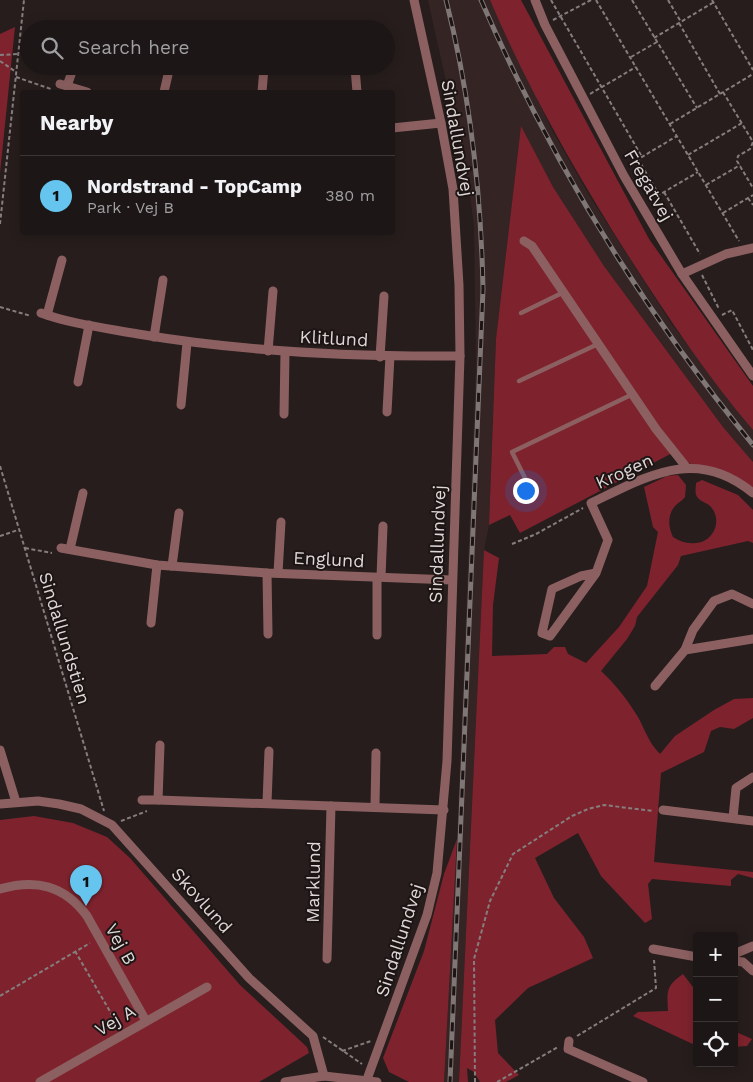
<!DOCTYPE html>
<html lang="en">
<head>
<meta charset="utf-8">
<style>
	:root { --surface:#1d1616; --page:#2a2323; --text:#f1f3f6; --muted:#a09fa1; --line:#3b3535; --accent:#65c5ee }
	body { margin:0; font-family:"Work Sans",sans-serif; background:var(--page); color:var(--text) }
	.controls { position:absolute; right:15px; bottom:15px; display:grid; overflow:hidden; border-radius:5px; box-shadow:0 2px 12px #0003 }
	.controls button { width:45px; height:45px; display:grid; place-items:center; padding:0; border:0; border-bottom:1px solid var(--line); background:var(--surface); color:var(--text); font:25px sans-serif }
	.you { position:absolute; left:525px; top:490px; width:18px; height:18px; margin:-12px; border:4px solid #fff; border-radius:50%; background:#1a73e8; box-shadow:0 0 0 8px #1a73e833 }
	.badge { display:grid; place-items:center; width:32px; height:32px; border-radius:50%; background:var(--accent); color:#111; font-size:16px; font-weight:700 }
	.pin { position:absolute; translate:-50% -41px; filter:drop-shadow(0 1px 2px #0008) }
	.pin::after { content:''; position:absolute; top:26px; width:18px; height:15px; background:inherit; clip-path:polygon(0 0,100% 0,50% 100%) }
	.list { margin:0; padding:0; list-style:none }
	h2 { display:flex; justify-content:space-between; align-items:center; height:65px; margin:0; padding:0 20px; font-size:21px }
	h2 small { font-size:16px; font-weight:400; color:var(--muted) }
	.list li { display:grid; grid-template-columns:32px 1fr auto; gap:15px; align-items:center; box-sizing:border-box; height:80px; padding:0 20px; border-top:1px solid var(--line) }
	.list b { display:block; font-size:19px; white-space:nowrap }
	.list p { margin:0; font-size:16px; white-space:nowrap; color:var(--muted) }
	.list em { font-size:16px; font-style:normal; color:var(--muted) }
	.icon { flex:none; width:28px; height:28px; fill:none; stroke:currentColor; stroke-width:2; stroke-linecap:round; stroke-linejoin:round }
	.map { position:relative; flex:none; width:753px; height:1082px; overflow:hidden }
	.search { position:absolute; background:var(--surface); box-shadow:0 2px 12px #0003; left:20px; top:20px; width:375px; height:55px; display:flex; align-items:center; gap:12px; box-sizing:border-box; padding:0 18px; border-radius:28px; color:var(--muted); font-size:19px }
	.panel { position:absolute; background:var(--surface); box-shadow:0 2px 12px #0003; left:20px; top:90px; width:375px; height:145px; border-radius:5px }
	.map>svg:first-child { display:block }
	.built { fill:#352424 }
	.green { fill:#7e232d }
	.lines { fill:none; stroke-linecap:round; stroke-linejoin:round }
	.path { stroke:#867e7e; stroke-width:2; stroke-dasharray:4 2.5; stroke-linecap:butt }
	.lane { stroke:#8c6060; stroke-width:4.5 }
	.street { stroke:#8c6060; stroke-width:9 }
	.rail-casing { stroke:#7f7676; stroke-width:5 }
	.rail { stroke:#1d1414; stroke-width:3; stroke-dasharray:9; stroke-linecap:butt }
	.labels { text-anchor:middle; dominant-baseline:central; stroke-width:4; stroke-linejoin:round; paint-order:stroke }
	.street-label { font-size:18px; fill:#ded7d7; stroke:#1d1414 }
</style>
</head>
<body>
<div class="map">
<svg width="753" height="1082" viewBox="0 0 753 1082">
	<rect width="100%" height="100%" fill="#271d1d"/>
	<polygon class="built" points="428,0 490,0 552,130 589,195 671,323 753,430 753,462 723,427 604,266 553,187 521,127 496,339 489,525 484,550 459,1082 444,1082 457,839 476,365 474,226 468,180"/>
	<g class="green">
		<path d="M490,0h31l128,239 104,147v44c-45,-53 -84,-111 -122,-170 -53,-83 -102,-169 -141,-260z"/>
		<polygon points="15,27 0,173 0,34"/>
		<polygon points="521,126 553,187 604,266 723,427 753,462 753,488 728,473 692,465 686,461 678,450 520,533 510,515 489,525 496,339"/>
		<path d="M678,475l8,10 -1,12c-3,4 -6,5 -9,8 -9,9 -8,22 -3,32 8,5 14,7 23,6 17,-1 27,-22 15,-36 -3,-4 -10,-5 -13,-9 -4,-4 -2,-11 -2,-15l6,-3 36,15 15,15v33l-5,-2 -67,15 -3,9 -41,52 -2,9 -8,13 -26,32c15,14 26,28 37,46 7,13 11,26 22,37l15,-18 39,-26 20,-11 19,-1v20l-19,11 -14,-2 -9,4 -7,21 -43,21 -7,89 99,10v6l-15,-4 -7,6v6l-79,-7 -4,5 4,35 -7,4 -44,-47 -23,-43 -43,25 19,40 30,39 9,21 -65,30 -33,32 3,33 21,22 -13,7h-26l-6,-10 -7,-4 1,14h-9l25,-532 15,8 -6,47 -1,51 55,-2 7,-7h11l3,7 18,9 33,-36 28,-41 11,-54 -5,-5 -9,-40 23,-11z"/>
		<polygon points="34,816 73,823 107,837 130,858 240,985 307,1047 309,1053 259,1082 0,1082 0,820"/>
		<polygon points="457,839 444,1082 409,1082 389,1072 383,1058 424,951 444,874"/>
		<path d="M683,974l13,17 1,55 -64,-30 5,-4 30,-1c-1,-20 -2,-25 15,-37z"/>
		<polygon points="734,1031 752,1039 747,1046 734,1047"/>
	</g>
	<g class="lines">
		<g class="path">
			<polyline points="551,0 642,157"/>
			<polyline points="596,0 739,241"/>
			<polyline points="632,0 697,108"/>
			<polyline points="668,0 681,22"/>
			<polyline points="712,0 753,70"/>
			<polyline points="553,20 591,0"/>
			<polyline points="679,23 720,94"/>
			<polyline points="654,38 714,2"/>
			<polyline points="0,55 19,54"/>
			<polyline points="631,57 657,42"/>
			<polyline points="0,61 16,72"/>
			<polyline points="16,77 51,89"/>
			<polyline points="723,92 753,142 750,149 738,156 737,161 753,188"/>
			<polyline points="590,94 636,67"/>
			<polyline points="670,124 753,74"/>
			<polyline points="688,155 742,123"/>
			<polyline points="638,159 659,195 698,172"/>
			<polyline points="630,164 677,136"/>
			<polyline points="706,185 740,165"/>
			<polyline points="664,192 700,254"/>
			<polyline points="649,198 658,193"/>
			<polyline points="748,198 753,205"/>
			<polyline points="723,213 753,195"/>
			<polyline points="0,224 24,0"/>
			<polyline points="702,275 719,309"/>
			<polyline points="0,307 31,316"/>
			<polyline points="722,315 732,310 753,350"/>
			<polyline points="0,466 104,811"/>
			<polyline points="0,536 18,530"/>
			<polyline points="512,544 536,534 583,508"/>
			<polyline points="25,548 52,553"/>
			<polyline points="121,821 147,811"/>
			<polyline points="75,951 119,1027"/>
			<polyline points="0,996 90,943"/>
			<polyline points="577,1036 656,988 654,960"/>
			<polyline points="323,1037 362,1064"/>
			<polyline points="342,1051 371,1041"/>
			<polyline points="475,1082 474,959 490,901 513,854 572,816 588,809 604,805 653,811"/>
			<polyline points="497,1082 558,1047"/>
		</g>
		<g class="lane">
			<polyline points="521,313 562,293"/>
			<polyline points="519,381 598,344"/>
			<polyline points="529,486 512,452 633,394"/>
		</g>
		<g class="street">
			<polyline points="535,0 545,25 624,176 682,274 753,376"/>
			<polyline points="355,68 357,92"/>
			<polyline points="60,84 87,92"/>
			<polyline points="67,86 74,66"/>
			<polyline points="164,92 170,66"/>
			<polyline points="262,92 264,68"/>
			<polyline points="392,128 441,123"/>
			<polyline points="524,241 532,246 656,429 687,468"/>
			<polyline points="682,274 726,254 753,248"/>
			<path d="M41,313c30,11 64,15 97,21 107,18 214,23 322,22"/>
			<polyline points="47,315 62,260"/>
			<polyline points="154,337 163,280"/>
			<polyline points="268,351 273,291"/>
			<polyline points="380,357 384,296"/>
			<polyline points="78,382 89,325"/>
			<polyline points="181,405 187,343"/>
			<polyline points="387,412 390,356"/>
			<polyline points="284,414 285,352"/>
			<polyline points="61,548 157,565 267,573 452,580"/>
			<polyline points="70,549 83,493"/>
			<polyline points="172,566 179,513"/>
			<polyline points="267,573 268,634"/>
			<polyline points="278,573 281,522"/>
			<path d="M596,573l-15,3 -29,13 -10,44 8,3 46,-63 12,-33 -17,-37c57,-27 105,-57 162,-10"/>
			<polyline points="381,577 383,526"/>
			<polyline points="151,623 157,565"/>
			<polyline points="377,635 377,578"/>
			<polyline points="685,650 693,630 714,601 732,594 753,604"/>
			<polyline points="655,686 685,650 753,639"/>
			<polyline points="0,750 16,802"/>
			<polyline points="142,800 158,800 160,745"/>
			<polyline points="158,800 444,810"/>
			<polyline points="267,803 269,751"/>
			<polyline points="0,804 38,801 59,804 81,809 112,825 249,978 313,1036 324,1076"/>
			<polyline points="375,806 376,753"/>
			<polyline points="663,810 753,821"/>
			<polyline points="733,818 736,788 753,777"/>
			<path d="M0,889c36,-10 64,-4 87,27l59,105"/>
			<polyline points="653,949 697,957"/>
			<polyline points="734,954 753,946"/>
			<polyline points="327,959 331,806"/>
			<polyline points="734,961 743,962 753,971"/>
			<polyline points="569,1041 568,1049 643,1082"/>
			<polyline points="40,1082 207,987"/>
			<polyline points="285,1082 324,1076 377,1082"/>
			<polyline points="366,1082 427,915 437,873 447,761 460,356 459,285 453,189 441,123 414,0"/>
		</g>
		<g class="rail-casing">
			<g id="rail">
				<path d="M446,0c24,95 35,191 37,289l-33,793"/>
				<path d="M481,0c69,159 162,310 272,445"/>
			</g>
		</g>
		<use href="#rail" class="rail"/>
	</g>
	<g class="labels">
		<g class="street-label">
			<text transform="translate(458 138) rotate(80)">Sindallundvej</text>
			<text transform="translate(649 185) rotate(60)">Fregatvej</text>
			<text transform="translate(334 338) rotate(3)">Klitlund</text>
			<text transform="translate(624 471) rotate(-24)">Krogen</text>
			<text transform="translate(437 544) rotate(-88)">Sindallundvej</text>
			<text transform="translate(329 559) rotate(3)">Englund</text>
			<text transform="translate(65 638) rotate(73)">Sindallundstien</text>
			<text transform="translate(313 882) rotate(-89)">Marklund</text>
			<text transform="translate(202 900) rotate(48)">Skovlund</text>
			<text transform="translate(399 940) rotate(-72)">Sindallundvej</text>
			<text transform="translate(121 944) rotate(61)">Vej B</text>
			<text transform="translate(115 1020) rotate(-30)">Vej A</text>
		</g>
	</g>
</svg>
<div class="controls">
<button>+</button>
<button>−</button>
<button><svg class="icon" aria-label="locate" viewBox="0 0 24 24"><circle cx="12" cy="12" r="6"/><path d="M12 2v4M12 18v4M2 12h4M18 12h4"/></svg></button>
</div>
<div class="you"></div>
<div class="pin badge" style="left:86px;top:906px">1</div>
<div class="search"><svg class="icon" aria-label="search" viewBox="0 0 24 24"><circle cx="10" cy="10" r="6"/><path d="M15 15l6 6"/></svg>Search here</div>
<section class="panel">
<h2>Nearby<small></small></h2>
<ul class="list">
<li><span class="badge">1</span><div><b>Nordstrand - TopCamp</b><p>Park · Vej B</p></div><em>380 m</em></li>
</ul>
</section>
</div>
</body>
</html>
